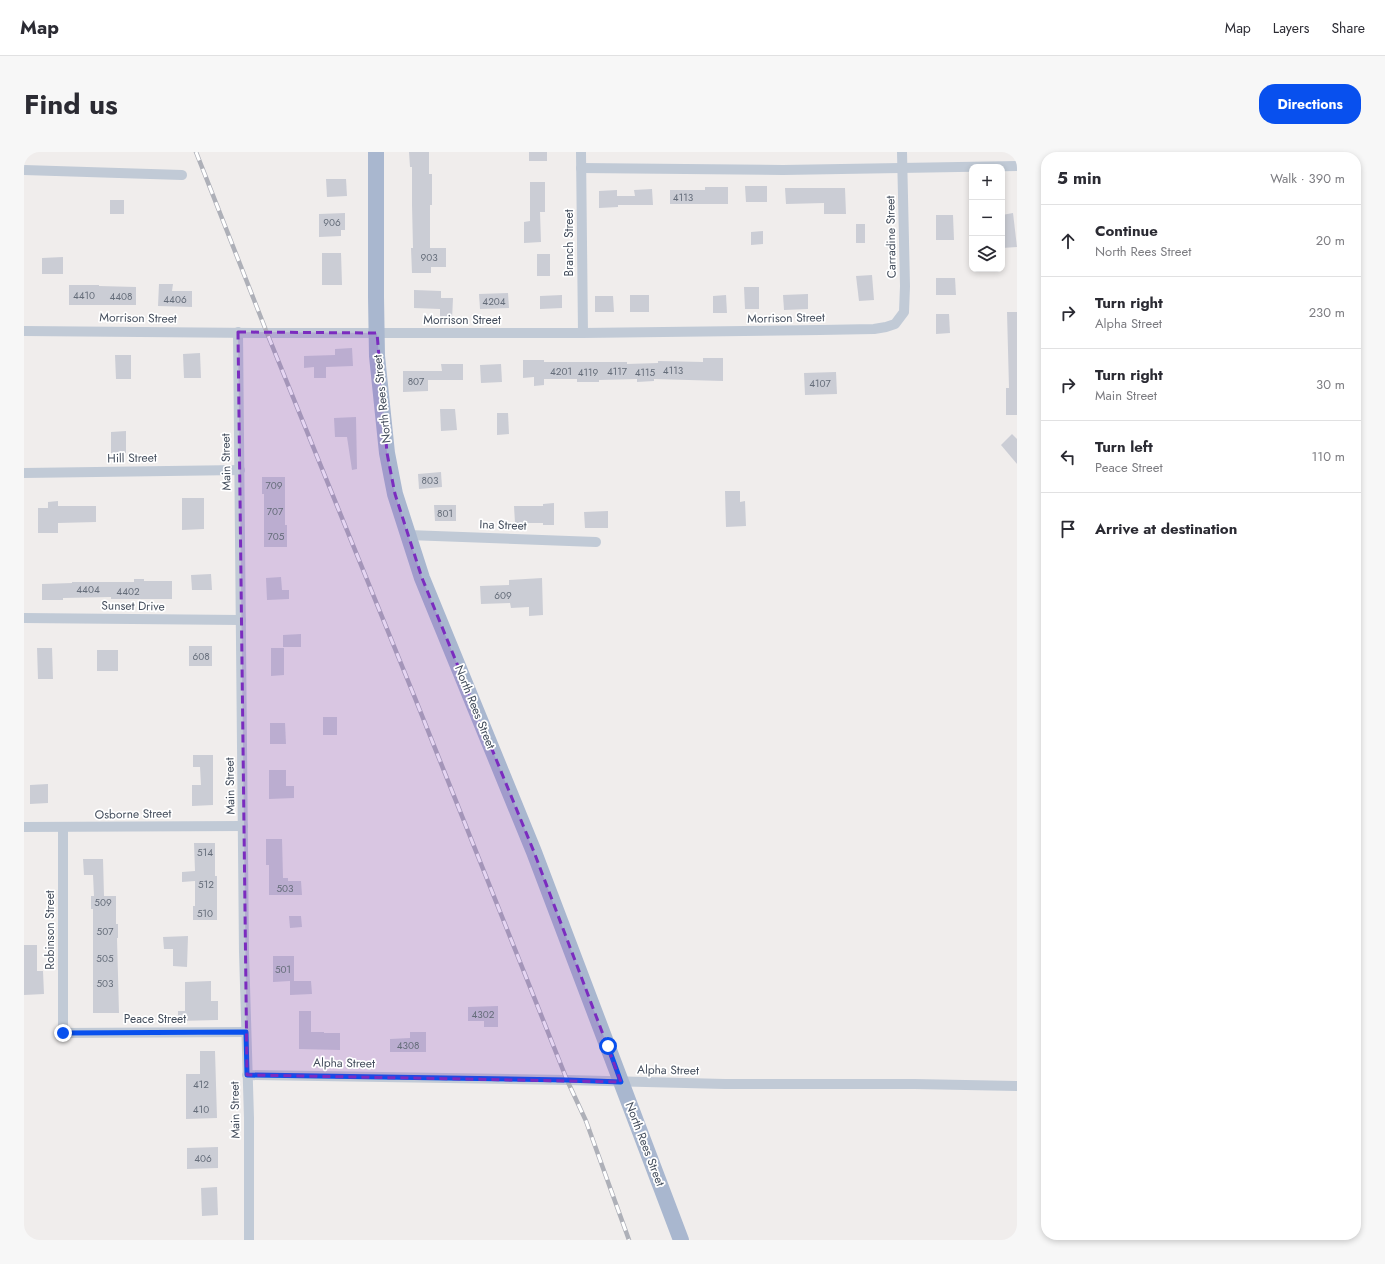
<!DOCTYPE html>
<html lang="en">
<head>
<meta charset="utf-8">
<style>
	:root { --surface:#fff; --page:#f7f7f7; --text:#2b2b33; --muted:#7c7c81; --line:#e1e1e2; --accent:#0850ee }
	body { margin:0; font-family:Jost,sans-serif; background:var(--page); color:var(--text) }
	.controls { position:absolute; right:12px; top:12px; display:grid; overflow:hidden; border-radius:8px; box-shadow:0 2px 6px #0003 }
	.controls button { width:36px; height:36px; display:grid; place-items:center; padding:0; border:0; border-bottom:1px solid var(--line); background:var(--surface); color:var(--text); font:20px sans-serif }
	.stop { position:absolute; width:12px; height:12px; margin:-9px; border:3px solid #0850ee; border-radius:50%; background:#fff }
	.stop.end { background:#0850ee; border-color:#fff; box-shadow:0 1px 4px #0008 }
	.list { margin:0; padding:0; list-style:none }
	h2 { display:flex; justify-content:space-between; align-items:center; height:52px; margin:0; padding:0 16px; font-size:17px }
	h2 small { font-size:13px; font-weight:400; color:var(--muted) }
	.list li { display:grid; grid-template-columns:26px 1fr auto; gap:12px; align-items:center; box-sizing:border-box; height:72px; padding:0 16px; border-top:1px solid var(--line) }
	.list b { display:block; font-size:15px; white-space:nowrap }
	.list p { margin:0; font-size:13px; white-space:nowrap; color:var(--muted) }
	.list em { font-size:13px; font-style:normal; color:var(--muted) }
	.icon { flex:none; width:22px; height:22px; fill:none; stroke:currentColor; stroke-width:2; stroke-linecap:round; stroke-linejoin:round }
	.map { position:relative; flex:none; width:993px; height:1088px; overflow:hidden; border-radius:16px }
	header { display:flex; align-items:center; gap:24px; box-sizing:border-box; height:56px; padding:0 20px; background:var(--surface); border-bottom:1px solid var(--line) }
	header strong { font-size:19px }
	nav { display:flex; gap:22px; margin-inline-start:auto; font-size:14px }
	.intro { display:flex; align-items:center; justify-content:space-between; box-sizing:border-box; height:96px; padding:0 24px }
	h1 { margin:0; font-size:28px }
	.button { padding:10px 18px; border-radius:16px; background:var(--accent); color:#fff; font-size:14px; font-weight:700 }
	main { display:flex; gap:24px; padding:0 24px }
	aside { flex:1; background:var(--surface); border-radius:16px; box-shadow:0 2px 6px #0003 }
	.map>svg:first-child { display:block }
	.building { fill:#cbcdd5 }
	.lines { fill:none; stroke-linecap:round; stroke-linejoin:round }
	.minor { stroke:#c1cad6; stroke-width:10 }
	.primary { stroke:#a9b7cf; stroke-width:16 }
	.rail-casing { stroke:#aeb0b8; stroke-width:4.5 }
	.rail { stroke:#fff; stroke-width:3; stroke-dasharray:9; stroke-linecap:butt }
	.route { stroke:#0850ee; stroke-width:5 }
	.marked { fill:#7b2cbf; fill-opacity:0.2; stroke:#7b2cbf; stroke-width:3; stroke-dasharray:8 5; stroke-linejoin:round }
	.labels { text-anchor:middle; dominant-baseline:central; stroke-width:3.5; stroke-linejoin:round; paint-order:stroke }
	.number-label { font-size:10px; fill:#656d7a }
	.street-label { font-size:12px; fill:#434d5c; stroke:#fff }
</style>
</head>
<body>
<header>
<strong>Map</strong>
<nav><a>Map</a><a>Layers</a><a>Share</a></nav>
</header>
<div class="intro"><h1>Find us</h1><a class="button">Directions</a></div>
<main>
<div class="map">
<svg width="993" height="1088" viewBox="0 0 993 1088">
	<rect width="100%" height="100%" fill="#f0edec"/>
	<g class="building">
		<polygon points="385,0 405,0 405,22 408,22 408,53 406,53 406,96 422,96 422,115 407,115 407,121 388,121 387,96 389,96 388,53 388,15 386,15"/>
		<rect x="505" y="0" width="18" height="9"/>
		<polygon points="302,27 322,27 323,44 303,45"/>
		<polygon points="506,30 521,30 521,60 516,60 517,90 500,91 500,70 506,69"/>
		<polygon points="721,34 743,34 743,50 722,50"/>
		<polygon points="681,35 704,35 704,52 646,52 646,38 681,38"/>
		<polygon points="761,36 821,36 822,62 800,62 800,51 762,52"/>
		<polygon points="628,37 629,53 594,53 594,55 575,56 575,39 593,38 593,44 611,44 610,38"/>
		<rect x="86" y="48" width="14" height="14"/>
		<polygon points="321,61 321,78 317,78 317,84 295,85 295,62"/>
		<polygon points="989,61 993,95 978,96 978,63"/>
		<polygon points="912,63 929,63 930,88 912,88"/>
		<rect x="832" y="72" width="9" height="19"/>
		<polygon points="739,79 739,92 727,93 727,80"/>
		<polygon points="298,101 317,101 318,133 298,133"/>
		<rect x="513" y="102" width="13" height="22"/>
		<polygon points="39,105 39,122 18,122 18,106"/>
		<polygon points="848,123 850,148 835,149 832,124"/>
		<polygon points="912,126 931,126 932,143 912,143"/>
		<polygon points="135,132 149,132 148,139 168,139 168,155 134,154"/>
		<polygon points="45,133 75,133 75,134 112,135 112,153 45,153"/>
		<polygon points="720,135 735,135 735,157 721,157"/>
		<polygon points="390,138 417,139 417,146 429,146 428,168 416,167 416,157 390,156"/>
		<polygon points="484,141 485,156 456,157 455,142"/>
		<polygon points="784,142 784,157 760,158 759,143"/>
		<polygon points="538,143 538,156 516,157 516,144"/>
		<rect x="606" y="143" width="19" height="17"/>
		<polygon points="702,143 703,161 689,161 689,144"/>
		<polygon points="571,144 589,144 590,160 571,160"/>
		<polygon points="983,160 993,160 993,263 982,263 982,236 985,236"/>
		<polygon points="912,162 925,162 926,181 912,182"/>
		<polygon points="328,196 329,214 302,215 302,226 290,226 290,215 280,216 280,204 311,203 311,197"/>
		<polygon points="176,201 177,226 160,226 159,202"/>
		<polygon points="91,203 107,203 107,227 92,227"/>
		<polygon points="679,206 699,206 699,229 630,227 630,229 613,230 613,227 575,228 575,230 553,230 553,227 520,227 520,233 510,234 510,225 499,226 499,208 520,208 520,210 603,210 603,212 634,211 634,209 679,210"/>
		<polygon points="417,212 439,212 439,228 404,228 404,239 379,240 379,219 418,219"/>
		<polygon points="477,212 478,230 457,231 456,213"/>
		<polygon points="812,220 813,242 781,243 780,221"/>
		<polygon points="416,257 431,257 433,278 417,279"/>
		<polygon points="473,261 484,261 485,282 473,283"/>
		<polygon points="332,265 333,317 328,318 323,285 311,285 310,266"/>
		<polygon points="102,279 102,301 87,301 87,280"/>
		<polygon points="988,282 993,287 993,312 977,293"/>
		<polygon points="417,320 418,335 395,337 394,322"/>
		<polygon points="238,325 261,325 261,373 263,373 263,395 240,395 240,342 238,342"/>
		<polygon points="701,339 716,339 716,350 721,349 722,374 702,375"/>
		<polygon points="158,346 180,346 180,377 158,378"/>
		<polygon points="34,349 34,354 72,354 72,370 34,371 34,381 14,381 14,356 24,356 24,350"/>
		<polygon points="530,351 530,373 519,373 519,371 491,371 490,354 519,354 519,352"/>
		<polygon points="410,353 432,353 432,369 411,369"/>
		<polygon points="584,359 584,376 561,376 560,360"/>
		<polygon points="187,422 188,438 168,438 167,423"/>
		<polygon points="257,425 258,438 265,438 265,447 243,448 242,426"/>
		<polygon points="518,426 519,463 505,464 505,455 487,456 486,451 457,452 456,434 485,433 485,428"/>
		<polygon points="110,427 120,427 120,429 148,429 148,447 87,447 87,445 39,446 39,448 18,448 18,432 48,431 48,430 110,430"/>
		<polygon points="277,482 277,495 259,495 259,483"/>
		<rect x="165" y="494" width="23" height="20"/>
		<polygon points="13,496 28,496 29,527 14,527"/>
		<polygon points="247,496 260,496 260,523 247,524"/>
		<rect x="73" y="498" width="21" height="21"/>
		<rect x="299" y="565" width="14" height="18"/>
		<polygon points="246,571 261,571 262,592 246,592"/>
		<polygon points="169,603 189,603 189,653 168,654 168,633 177,633 176,615 169,615"/>
		<polygon points="245,618 262,618 262,634 270,634 270,646 245,647"/>
		<polygon points="24,632 24,651 6,652 6,633"/>
		<polygon points="242,687 258,687 259,726 264,726 264,729 277,729 278,743 245,743 245,713 242,713"/>
		<polygon points="170,691 191,691 191,724 193,724 193,768 169,768 169,754 171,754 171,729 158,730 158,720 171,719"/>
		<polygon points="59,707 79,707 80,744 92,744 92,772 94,772 94,786 93,786 95,861 69,861 69,757 67,757 67,744 70,744 69,723 60,723"/>
		<polygon points="265,764 277,764 278,775 266,776"/>
		<polygon points="164,784 163,815 149,814 149,797 140,797 139,785"/>
		<polygon points="0,793 13,793 13,819 19,819 20,842 0,843"/>
		<polygon points="249,804 270,804 270,829 287,829 288,842 266,843 266,829 249,830"/>
		<polygon points="187,829 187,849 194,849 194,868 154,869 154,859 161,859 161,830"/>
		<polygon points="474,854 474,875 460,875 460,869 444,869 444,855"/>
		<polygon points="275,859 287,859 287,880 300,880 300,881 316,881 316,898 275,897"/>
		<polygon points="386,880 402,880 402,900 366,900 366,887 386,886"/>
		<polygon points="176,899 191,899 193,966 162,967 162,922 176,922"/>
		<polygon points="194,995 194,1016 163,1017 163,996"/>
		<polygon points="193,1035 194,1063 178,1064 177,1036"/>
	</g>
	<g class="lines">
		<g class="minor">
			<polyline points="557,0 559,181"/>
			<polyline points="557,16 759,18 993,14"/>
			<polyline points="0,18 158,23"/>
			<polyline points="0,179 243,181 559,181 796,178 850,177 862,175 871,172 880,160 881,134 878,0"/>
			<polyline points="214,180 220,800 225,966 225,1088"/>
			<polyline points="0,321 216,318"/>
			<polyline points="384,383 572,390"/>
			<polyline points="0,466 217,468"/>
			<polyline points="0,675 219,674"/>
			<polyline points="39,676 39,881 222,880"/>
			<polyline points="223,923 543,928 701,932 890,932 993,934"/>
		</g>
		<polyline class="primary" points="352,0 352,145 353,204 363,301 371,342 398,426 510,700 657,1088"/>
		<g class="rail-casing">
			<polyline id="rail" points="172,0 243,181 391,546 543,928 562,969 605,1088"/>
		</g>
		<use href="#rail" class="rail"/>
	</g>
	<g class="lines">
		<polyline class="route" points="39,881 222,880 223,923 543,928 597,930 584,894"/>
	</g>
	<path class="marked" d="M214,180l139,1 10,120 8,41 27,84 112,274 87,230 -374,-7z"/>
	<g class="labels">
		<g class="number-label">
			<text x="659" y="45">4113</text>
			<text x="308" y="70">906</text>
			<text x="405" y="105">903</text>
			<text x="60" y="143">4410</text>
			<text x="97" y="144">4408</text>
			<text x="151" y="147">4406</text>
			<text x="470" y="149">4204</text>
			<text x="649" y="218">4113</text>
			<text x="537" y="219">4201</text>
			<text x="593" y="219">4117</text>
			<text x="564" y="220">4119</text>
			<text x="621" y="220">4115</text>
			<text x="392" y="229">807</text>
			<text x="796" y="231">4107</text>
			<text x="406" y="328">803</text>
			<text x="250" y="333">709</text>
			<text x="251" y="359">707</text>
			<text x="421" y="361">801</text>
			<text x="252" y="384">705</text>
			<text x="64" y="437">4404</text>
			<text x="104" y="439">4402</text>
			<text x="479" y="443">609</text>
			<text x="177" y="504">608</text>
			<text x="181" y="700">514</text>
			<text x="182" y="732">512</text>
			<text x="261" y="736">503</text>
			<text x="79" y="750">509</text>
			<text x="181" y="761">510</text>
			<text x="81" y="779">507</text>
			<text x="81" y="806">505</text>
			<text x="259" y="817">501</text>
			<text x="81" y="831">503</text>
			<text x="459" y="862">4302</text>
			<text x="384" y="893">4308</text>
			<text x="177" y="932">412</text>
			<text x="177" y="957">410</text>
			<text x="179" y="1006">406</text>
		</g>
		<g class="street-label">
			<text transform="translate(867 85) rotate(-91)">Carradine Street</text>
			<text transform="translate(545 91) rotate(-90)">Branch Street</text>
			<text transform="translate(114 166) rotate(1)">Morrison Street</text>
			<text transform="translate(762 166) rotate(-1)">Morrison Street</text>
			<text x="438" y="168">Morrison Street</text>
			<text transform="translate(358 247) rotate(-96)">North Rees Street</text>
			<text transform="translate(108 306) rotate(-1)">Hill Street</text>
			<text transform="translate(202 310) rotate(-91)">Main Street</text>
			<text transform="translate(479 373) rotate(2)">Ina Street</text>
			<text transform="translate(109 454) rotate(1)">Sunset Drive</text>
			<text transform="translate(451 555) rotate(68)">North Rees Street</text>
			<text transform="translate(206 634) rotate(-91)">Main Street</text>
			<text transform="translate(109 662) rotate(-1)">Osborne Street</text>
			<text transform="translate(26 778) rotate(-90)">Robinson Street</text>
			<text x="131" y="867">Peace Street</text>
			<text transform="translate(320 911) rotate(1)">Alpha Street</text>
			<text transform="translate(644 918) rotate(1)">Alpha Street</text>
			<text transform="translate(211 958) rotate(-91)">Main Street</text>
			<text transform="translate(621 992) rotate(69)">North Rees Street</text>
		</g>
	</g>
</svg>
<div class="controls">
<button>+</button>
<button>−</button>
<button><svg class="icon" aria-label="layers" viewBox="0 0 24 24"><path d="M12 4l9 5-9 5-9-5zM3 14l9 5 9-5"/></svg></button>
</div>
<div class="stop" style="left:584px;top:894px"></div>
<div class="stop end" style="left:39px;top:881px"></div>
</div>
<aside>
<h2>5 min<small>Walk · 390 m</small></h2>
<ul class="list">
<li><svg class="icon" aria-label="ahead" viewBox="0 0 24 24"><path d="M12 20V5M6 11l6-6 6 6"/></svg><div><b>Continue</b><p>North Rees Street</p></div><em>20 m</em></li>
<li><svg class="icon" aria-label="right" viewBox="0 0 24 24"><path d="M7 20v-9h11M14 6l5 5-5 5"/></svg><div><b>Turn right</b><p>Alpha Street</p></div><em>230 m</em></li>
<li><svg class="icon" aria-label="right" viewBox="0 0 24 24"><path d="M7 20v-9h11M14 6l5 5-5 5"/></svg><div><b>Turn right</b><p>Main Street</p></div><em>30 m</em></li>
<li><svg class="icon" aria-label="left" viewBox="0 0 24 24"><path d="M17 20v-9H6M10 6l-5 5 5 5"/></svg><div><b>Turn left</b><p>Peace Street</p></div><em>110 m</em></li>
<li><svg class="icon" aria-label="arrive" viewBox="0 0 24 24"><path d="M6 21V4h12l-3 4 3 4H6"/></svg><div><b>Arrive at destination</b></div></li>
</ul>
</aside>
</main>
</body>
</html>
